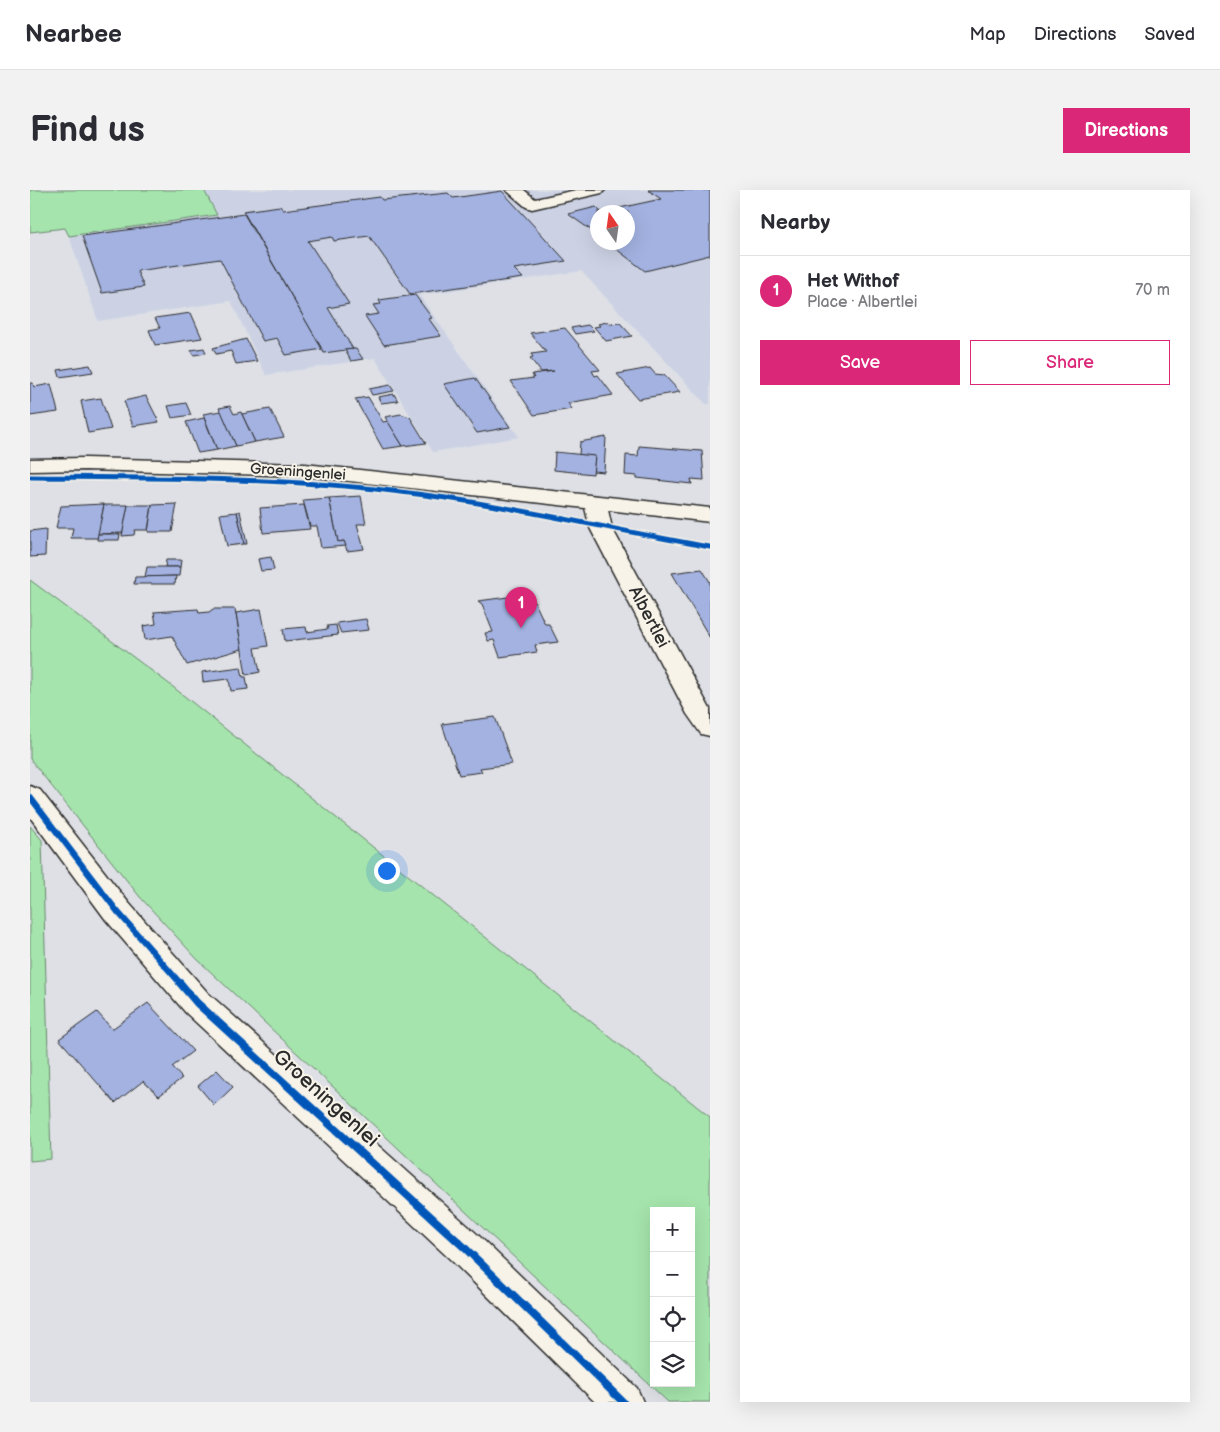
<!DOCTYPE html>
<html lang="en">
<head>
<meta charset="utf-8">
<style>
	:root { --surface:#fff; --page:#f2f2f3; --text:#2b2b33; --muted:#7c7c81; --line:#e1e1e2; --accent:#db2777 }
	body { margin:0; font-family:"Balsamiq Sans",sans-serif; background:var(--page); color:var(--text) }
	.controls { position:absolute; right:15px; bottom:15px; display:grid; overflow:hidden; border-radius:0px; box-shadow:0 5px 20px #0002 }
	.controls button { width:45px; height:45px; display:grid; place-items:center; padding:0; border:0; border-bottom:1px solid var(--line); background:var(--surface); color:var(--text); font:25px sans-serif }
	.compass { position:absolute; left:560px; top:15px; width:45px; height:45px; border-radius:50%; background:var(--surface); box-shadow:0 5px 20px #0002; rotate:347deg }
	.you { position:absolute; left:356px; top:680px; width:18px; height:18px; margin:-12px; border:4px solid #fff; border-radius:50%; background:#1a73e8; box-shadow:0 0 0 8px #1a73e833 }
	.badge { display:grid; place-items:center; width:32px; height:32px; border-radius:50%; background:var(--accent); color:#fff; font-size:16px; font-weight:700 }
	.pin { position:absolute; translate:-50% -41px; filter:drop-shadow(0 1px 2px #0008) }
	.pin::after { content:''; position:absolute; top:26px; width:18px; height:15px; background:inherit; clip-path:polygon(0 0,100% 0,50% 100%) }
	.list { margin:0; padding:0; list-style:none }
	h2 { display:flex; justify-content:space-between; align-items:center; height:65px; margin:0; padding:0 20px; font-size:21px }
	h2 small { font-size:16px; font-weight:400; color:var(--muted) }
	.list li { display:grid; grid-template-columns:32px 1fr auto; gap:15px; align-items:center; box-sizing:border-box; height:70px; padding:0 20px; border-top:1px solid var(--line) }
	.list b { display:block; font-size:19px; white-space:nowrap }
	.list p { margin:0; font-size:16px; white-space:nowrap; color:var(--muted) }
	.list em { font-size:16px; font-style:normal; color:var(--muted) }
	.actions { display:flex; gap:10px; padding:15px 20px }
	.actions a { flex:1; padding:11px 0; border:1px solid var(--accent); border-radius:0px; text-align:center; font-size:18px; color:var(--accent) }
	.actions .main { background:var(--accent); color:#fff }
	.icon { flex:none; width:28px; height:28px; fill:none; stroke:currentColor; stroke-width:2; stroke-linecap:round; stroke-linejoin:round }
	.map { position:relative; flex:none; width:680px; height:1212px; overflow:hidden; border-radius:0px }
	header { display:flex; align-items:center; gap:30px; box-sizing:border-box; height:70px; padding:0 25px; background:var(--surface); border-bottom:1px solid var(--line) }
	header strong { font-size:24px }
	nav { display:flex; gap:28px; margin-inline-start:auto; font-size:18px }
	.intro { display:flex; align-items:center; justify-content:space-between; box-sizing:border-box; height:120px; padding:0 30px }
	h1 { margin:0; font-size:35px }
	.button { padding:12px 22px; border-radius:0px; background:var(--accent); color:#fff; font-size:18px; font-weight:700 }
	main { display:flex; gap:30px; padding:0 30px }
	aside { flex:1; background:var(--surface); border-radius:0px; box-shadow:0 5px 20px #0002 }
	.map>svg:first-child { display:block }
	.built { fill:#ccd2e4; fill-rule:evenodd }
	.green { fill:#a5e4ac; stroke:#68886c; fill-rule:evenodd }
	.building { fill:#a3b2e1; stroke:#2b2b2b }
	.lines { fill:none; stroke-linecap:round; stroke-linejoin:round }
	.minor-casing { stroke:#2b2b2b; stroke-width:3 }
	.minor { fill:#f7f3e8; fill-rule:evenodd }
	.cycleway-far2-casing { stroke:#f7f3e8; stroke-width:8 }
	.cycleway-far1-casing { stroke:#f7f3e8; stroke-width:9 }
	.cycleway-casing { stroke:#f7f3e8; stroke-width:11 }
	.cycleway-far2 { stroke:#0057b8; stroke-width:5 }
	.cycleway-far1 { stroke:#0057b8; stroke-width:6 }
	.cycleway { stroke:#0057b8; stroke-width:8 }
	.labels { text-anchor:middle; dominant-baseline:central; stroke-width:4; stroke-linejoin:round; paint-order:stroke }
	.far-street-label { font-size:15px; fill:#2b2b2b; stroke:#f7f3e8 }
	.street-label { font-size:18px; fill:#2b2b2b; stroke:#f7f3e8 }
	.near-street-label { font-size:21px; fill:#2b2b2b; stroke:#f7f3e8 }
</style>
</head>
<body>
<header>
<strong>Nearbee</strong>
<nav><a>Map</a><a>Directions</a><a>Saved</a></nav>
</header>
<div class="intro"><h1>Find us</h1><a class="button">Directions</a></div>
<main>
<div class="map">
<svg width="680" height="1212" viewBox="0 0 680 1212">
	<rect width="100%" height="100%" fill="#dee0e6"/>
	<filter id="ink" filterUnits="userSpaceOnUse"><feTurbulence type="fractalNoise" baseFrequency=".02" numOctaves="2"/><feDisplacementMap in="SourceGraphic" scale="10" xChannelSelector="R" yChannelSelector="G"/><feConvolveMatrix kernelMatrix="1 2 1 2 8 2 1 2 1" color-interpolation-filters="sRGB"/></filter>
	<g filter="url(#ink)">
		<path class="built" d="M174,0h506v214h-4l-125,-133 -162,24 100,142 -86,15 -58,-94 -109,17 -35,-74 -133,20 -29,-85 148,-21zM568,22h30v30h-30z"/>
		<g class="green">
			<polygon points="0,0 174,0 187,25 39,46 35,38 0,42"/>
			<path d="M0,390l138,103 542,434v285h-42l-471,-443 -57,-62 -110,-138zM624,1021h37v172h-37z"/>
			<polygon points="0,636 12,650 21,969 0,971"/>
		</g>
		<g class="building">
			<polygon points="618,0 680,0 680,65 615,81 577,52 598,52 598,22 568,22 568,45 538,24 566,17 571,22 631,9"/>
			<polygon points="472,1 536,71 484,79 493,88 380,104 339,46 304,51 302,47 278,51 319,114 298,118 323,159 294,163 213,21 250,16 253,20 350,7 352,10 418,3 423,8"/>
			<polygon points="214,24 292,159 256,165 247,148 233,151 190,69 107,81 114,97 72,103 52,46"/>
			<polygon points="385,105 402,128 399,129 411,146 354,155 335,126 349,124 343,115 351,114 349,110"/>
			<polygon points="161,123 172,148 125,155 119,140 130,138 125,128"/>
			<polygon points="577,132 580,134 590,133 602,146 576,151 564,137 570,136 568,134"/>
			<polygon points="558,135 564,141 545,144 541,138"/>
			<polygon points="535,138 570,180 562,181 565,186 568,185 583,205 538,213 542,219 504,225 481,191 504,188 502,184 524,181 511,182 500,168 503,167 501,164 516,162 500,143"/>
			<polygon points="216,149 227,171 206,174 201,161 186,164 183,158"/>
			<polygon points="174,158 176,163 164,165 161,160"/>
			<polygon points="323,159 326,159 333,169 321,171 315,160"/>
			<polygon points="60,175 63,182 30,187 28,180"/>
			<polygon points="620,178 625,184 634,185 650,202 608,209 587,184"/>
			<polygon points="445,188 480,237 447,243 414,194"/>
			<polygon points="0,193 3,193 4,197 21,194 28,222 0,226"/>
			<polygon points="360,195 364,201 342,205 339,199"/>
			<polygon points="364,204 368,211 351,213 348,207"/>
			<polygon points="116,206 129,232 103,236 94,211"/>
			<polygon points="338,207 353,232 358,231 373,256 353,259 325,209"/>
			<polygon points="71,208 81,239 58,243 51,211"/>
			<polygon points="156,213 161,225 142,228 138,216"/>
			<polygon points="200,216 204,224 211,222 225,252 206,256 189,218"/>
			<polygon points="240,219 254,247 225,252 212,224"/>
			<polygon points="191,221 206,256 187,260 173,224"/>
			<polygon points="371,224 380,227 396,253 373,256 355,227"/>
			<polygon points="174,228 187,260 168,263 156,232"/>
			<polygon points="576,247 574,282 563,281 565,266 549,265 550,252"/>
			<polygon points="609,256 672,261 674,290 661,289 662,294 607,288 607,286 595,285 596,265 608,266"/>
			<polygon points="525,262 565,266 563,284 524,280"/>
			<polygon points="331,306 336,334 327,334 334,359 317,361 314,351 308,352 299,308"/>
			<polygon points="299,308 308,352 314,351 316,356 291,358 287,336 280,336 273,310"/>
			<polygon points="74,314 68,348 41,348 43,338 26,338 31,316"/>
			<polygon points="147,314 142,342 118,342 122,315"/>
			<polygon points="74,315 98,315 93,343 68,344"/>
			<polygon points="98,315 122,315 118,340 105,340 104,345 92,346"/>
			<polygon points="274,315 280,339 233,343 230,318"/>
			<polygon points="210,321 217,354 214,354 207,322"/>
			<polygon points="207,322 214,354 197,356 190,324"/>
			<polygon points="16,339 15,366 0,367 0,341"/>
			<polygon points="68,344 90,344 89,350 67,350"/>
			<polygon points="241,367 244,380 231,381 228,369"/>
			<polygon points="136,370 151,370 150,377 135,377"/>
			<polygon points="117,377 150,377 149,386 146,386 115,387"/>
			<polygon points="672,379 680,392 680,448 642,383"/>
			<polygon points="146,386 145,394 104,394 105,387"/>
			<polygon points="501,404 515,434 519,434 528,452 505,455 507,462 470,467 464,450 458,451 455,443 463,442 452,414 448,411"/>
			<polygon points="168,419 169,423 179,422 183,419 205,419 212,459 157,475 142,446 115,450 113,436 126,434 124,422"/>
			<polygon points="231,419 238,456 225,458 230,482 216,485 206,423"/>
			<polygon points="336,429 339,440 311,443 307,433"/>
			<polygon points="306,435 308,445 255,451 253,439 276,437 277,442 298,439 297,436"/>
			<polygon points="211,477 213,487 216,487 218,499 201,501 199,489 173,492 172,482"/>
			<polygon points="465,527 482,574 450,578 452,582 429,585 412,534"/>
			<polygon points="118,813 163,861 142,877 152,888 129,906 113,891 85,913 29,849 67,822 82,839"/>
			<polygon points="187,880 203,897 184,915 168,896"/>
		</g>
		<g class="lines">
			<g class="minor-casing">
				<g id="minor">
					<polygon points="476,0 494,0 505,9 546,0 575,0 572,3 502,19 496,17"/>
					<polygon points="55,268 275,274 680,318 680,332 578,320 582,338 680,519 680,546 671,544 657,524 560,338 555,318 275,286 55,280 0,281 0,269"/>
					<polygon points="0,596 10,600 98,712 178,803 447,1044 607,1198 613,1212 565,1212 421,1070 156,823 76,730 0,627"/>
				</g>
			</g>
			<use href="#minor" class="minor"/>
			<g class="cycleway-far2-casing">
				<path id="cycleway-far2" d="M0,287c124,1 248,0 371,15 104,12 206,37 309,55"/>
			</g>
			<g class="cycleway-far1-casing">
				<polyline id="cycleway-far1" points="0,607 87,721 151,794"/>
			</g>
			<g class="cycleway-casing">
				<polyline id="cycleway" points="150,793 167,813 434,1057 593,1212"/>
			</g>
			<use href="#cycleway-far2" class="cycleway-far2"/>
			<use href="#cycleway-far1" class="cycleway-far1"/>
			<use href="#cycleway" class="cycleway"/>
		</g>
	</g>
	<g class="labels">
		<g class="far-street-label">
			<text transform="translate(268 282) rotate(4)">Groeningenlei</text>
		</g>
		<g class="street-label">
			<text transform="translate(619 427) rotate(62)">Albertlei</text>
		</g>
		<g class="near-street-label">
			<text transform="translate(296 908) rotate(42)">Groeningenlei</text>
		</g>
	</g>
</svg>
<div class="controls">
<button>+</button>
<button>−</button>
<button><svg class="icon" aria-label="locate" viewBox="0 0 24 24"><circle cx="12" cy="12" r="6"/><path d="M12 2v4M12 18v4M2 12h4M18 12h4"/></svg></button>
<button><svg class="icon" aria-label="layers" viewBox="0 0 24 24"><path d="M12 4l9 5-9 5-9-5zM3 14l9 5 9-5"/></svg></button>
</div>
<svg class="compass" viewBox="-18 -18 36 36"><path d="M0-13l5 13h-10z" fill="#e53935"/><path d="M0 13l5-13h-10z" fill="#7c7c81"/></svg>
<div class="you"></div>
<div class="pin badge" style="left:491px;top:438px">1</div>
</div>
<aside>
<h2>Nearby<small></small></h2>
<ul class="list">
<li><span class="badge">1</span><div><b>Het Withof</b><p>Place · Albertlei</p></div><em>70 m</em></li>
</ul>
<div class="actions"><a class="main">Save</a><a>Share</a></div>
</aside>
</main>
</body>
</html>
